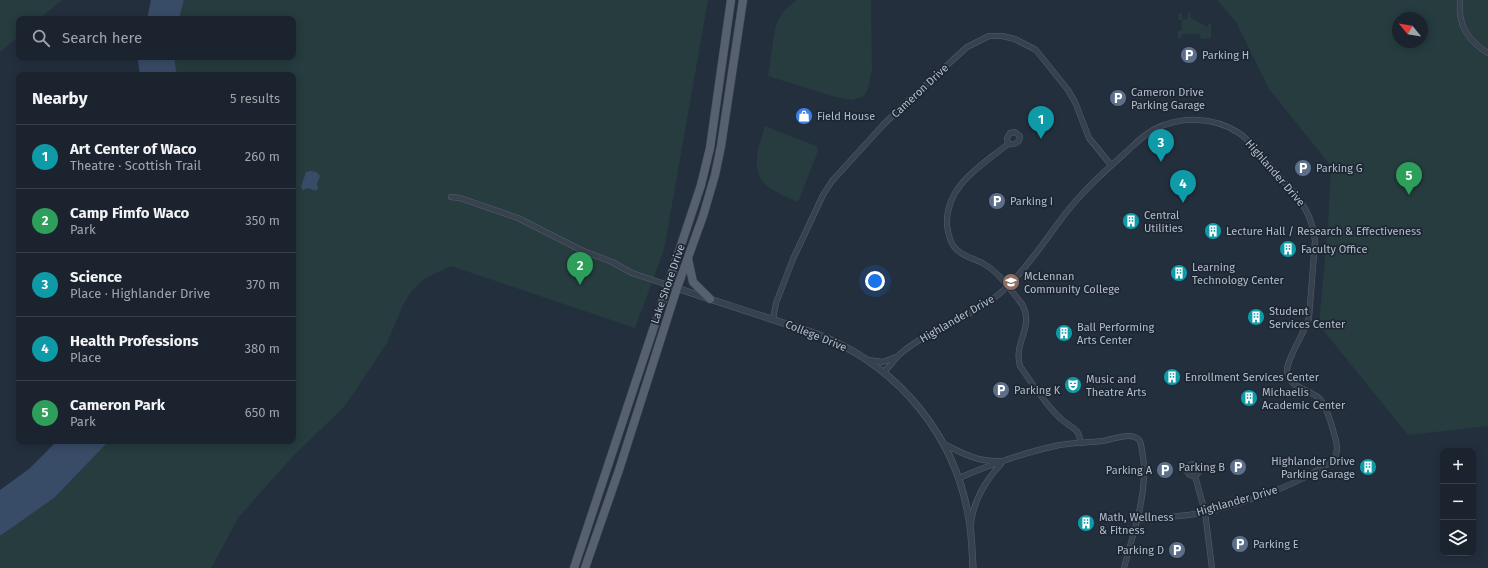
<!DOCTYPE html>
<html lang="en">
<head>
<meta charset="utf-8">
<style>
	:root { --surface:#1b232e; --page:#282f3a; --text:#f1f3f6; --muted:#a0a4aa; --line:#39404a; --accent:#8ab4f8 }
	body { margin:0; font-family:"Fira Sans",sans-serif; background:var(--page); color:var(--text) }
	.controls { position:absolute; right:12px; bottom:12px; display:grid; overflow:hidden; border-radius:8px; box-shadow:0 2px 10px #0003 }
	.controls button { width:36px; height:36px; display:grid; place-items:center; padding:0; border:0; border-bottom:1px solid var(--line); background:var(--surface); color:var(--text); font:20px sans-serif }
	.compass { position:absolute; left:1392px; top:12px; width:36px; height:36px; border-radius:50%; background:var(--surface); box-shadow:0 2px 10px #0003; rotate:300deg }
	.you { position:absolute; left:875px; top:281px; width:14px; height:14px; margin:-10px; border:3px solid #fff; border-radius:50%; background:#1a73e8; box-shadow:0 0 0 6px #1a73e833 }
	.badge { display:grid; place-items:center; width:26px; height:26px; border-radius:50%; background:var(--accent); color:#fff; font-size:13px; font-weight:700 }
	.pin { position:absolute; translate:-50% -33px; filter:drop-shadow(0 1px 2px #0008) }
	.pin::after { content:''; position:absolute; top:21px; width:14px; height:12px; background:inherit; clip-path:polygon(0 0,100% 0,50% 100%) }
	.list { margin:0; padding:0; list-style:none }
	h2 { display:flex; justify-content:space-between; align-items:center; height:52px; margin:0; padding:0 16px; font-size:17px }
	h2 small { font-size:13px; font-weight:400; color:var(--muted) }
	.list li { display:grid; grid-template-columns:26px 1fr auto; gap:12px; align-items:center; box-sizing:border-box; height:64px; padding:0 16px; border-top:1px solid var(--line) }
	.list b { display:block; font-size:15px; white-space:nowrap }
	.list p { margin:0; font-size:13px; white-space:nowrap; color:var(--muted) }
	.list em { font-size:13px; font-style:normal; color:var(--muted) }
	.icon { flex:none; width:22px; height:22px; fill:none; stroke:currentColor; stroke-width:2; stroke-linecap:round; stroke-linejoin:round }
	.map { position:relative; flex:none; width:1488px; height:568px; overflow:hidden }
	.search { position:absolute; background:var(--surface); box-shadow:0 2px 10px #0003; left:16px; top:16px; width:280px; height:44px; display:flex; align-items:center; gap:10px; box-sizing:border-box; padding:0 14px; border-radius:8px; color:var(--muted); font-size:15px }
	.panel { position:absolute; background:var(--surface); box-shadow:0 2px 10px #0003; left:16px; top:72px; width:280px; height:372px; border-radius:8px }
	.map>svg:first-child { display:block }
	.green { fill:#263c3f; fill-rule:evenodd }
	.water { fill:#394c67 }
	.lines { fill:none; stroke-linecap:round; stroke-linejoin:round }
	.minor-casing { stroke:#565f6c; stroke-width:6 }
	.tertiary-casing { stroke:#565f6c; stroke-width:7 }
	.primary-casing { stroke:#414a57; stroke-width:9 }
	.minor { stroke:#38414e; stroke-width:5 }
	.tertiary { stroke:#38414e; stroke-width:6 }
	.primary { stroke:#56606e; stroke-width:8 }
	.labels { text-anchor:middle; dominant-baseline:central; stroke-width:3.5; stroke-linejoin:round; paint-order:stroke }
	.poi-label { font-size:11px; fill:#b4bcc9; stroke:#1d2633; text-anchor:start }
	.street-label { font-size:11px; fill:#b4bcc9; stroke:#1d2633 }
</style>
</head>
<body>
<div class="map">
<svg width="1488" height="568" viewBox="0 0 1488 568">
	<rect width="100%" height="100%" fill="#242f3e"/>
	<g class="green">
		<polygon points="0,0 62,0 39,19 19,19 19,36 0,52"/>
		<polygon points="184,0 708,0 664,250 635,328 451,266 424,279 411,292 403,305 387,343 345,406 292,457 239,517 211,568 0,568 0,536 54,498 109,441 293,441 293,75 177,75 174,57 293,57 293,19 179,19"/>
		<path d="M797,0h74l1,70 -4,19 -4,7 -11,4 -18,-3 -67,-21 7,-47c4,-13 11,-22 22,-29z"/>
		<path d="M1217,0h271v426l-80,9 -89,-110 9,-100 3,-59 -62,-77 -33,-67zM1398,18h24v24h-24z"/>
		<polygon points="1179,13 1182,13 1182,19 1188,19 1188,13 1191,13 1190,17 1207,27 1209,24 1211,24 1211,38 1201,39 1200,34 1182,34 1181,38 1178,39 1178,31 1181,31 1182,20 1178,20"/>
		<path d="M765,126l51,20 2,5 -20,51c-9,-4 -20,-8 -29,-15 -21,-15 -10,-41 -4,-61z"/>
	</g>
	<g class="water">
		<polygon points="151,0 184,0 179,19 147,19"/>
		<polygon points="139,57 174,57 177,75 140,75 138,61"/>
		<polygon points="311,171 316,172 320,176 317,184 318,189 315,191 309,188 303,190 301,187 306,172"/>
		<polygon points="57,441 109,441 54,498 0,536 0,490 29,469"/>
	</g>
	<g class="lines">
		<g class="minor-casing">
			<g id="minor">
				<path d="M1460,0c0,6 -1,13 1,19 3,16 14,26 27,34"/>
				<path d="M1008,144l-1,-6 3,-5 5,-1 5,4c0,7 -6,9 -12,8 -27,22 -63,42 -61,81 1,9 3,19 10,25 8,7 18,9 27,14 16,9 27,27 38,40 13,24 -9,37 -2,62 12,17 24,37 40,52 9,9 21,10 20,25"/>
				<polyline points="451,197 460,198 518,218 581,250 612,262 632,273 668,285"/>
				<polyline points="773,319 776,303 793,259 823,195 832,181 884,124 909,100 967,47 989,36 1002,36 1015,39 1036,50 1068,90 1075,102 1089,138 1111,165"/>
				<polyline points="868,360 883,362 896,357"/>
				<path d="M884,372c6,-6 10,-12 16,-18 33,-28 79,-38 109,-69 23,-23 40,-51 60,-76 17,-21 36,-38 56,-56 8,-7 17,-17 28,-23 26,-14 60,-14 86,3 8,5 14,14 21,22 12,13 24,27 36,40 11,15 17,27 19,46l-6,77c-4,13 -23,43 -22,53 2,18 23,18 33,28 8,9 13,31 16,42 2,8 1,15 -4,20 -6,5 -14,9 -21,13 -32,18 -69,29 -105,38 -22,5 -47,5 -70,8"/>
				<path d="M944,444c19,10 35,18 56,17"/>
				<circle cx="1193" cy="470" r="6"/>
				<polyline points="1195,476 1205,512 1212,568"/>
				<path d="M959,478c31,-13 63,-25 96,-32 15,-4 32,-3 48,-5 11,-2 34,-12 38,3 1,9 4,19 3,28 0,33 -12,65 -20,96"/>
				<path d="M971,523c3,-24 14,-42 30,-59"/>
			</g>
		</g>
		<g class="tertiary-casing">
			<path id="tertiary" d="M668,285c40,14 80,26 121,40 13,4 27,8 40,14 72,32 125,97 139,175 4,18 4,36 5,54"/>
		</g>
		<g class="primary-casing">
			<g id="primary">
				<polyline points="688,259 693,282 710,299"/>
				<polyline points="574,568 701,185 710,148 731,0"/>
				<polyline points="585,568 619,470 677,288 703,216 715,175 721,146 743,0"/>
			</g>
		</g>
		<use href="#minor" class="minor"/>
		<use href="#tertiary" class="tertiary"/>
		<use href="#primary" class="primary"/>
	</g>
	<defs>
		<g id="parking-disc" transform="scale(0.9)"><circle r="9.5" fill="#5c6f8a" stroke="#1d2633"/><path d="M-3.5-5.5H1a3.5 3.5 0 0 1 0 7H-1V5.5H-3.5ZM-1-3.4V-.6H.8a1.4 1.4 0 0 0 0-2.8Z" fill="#fff"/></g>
		<g id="shop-disc" transform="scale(0.9)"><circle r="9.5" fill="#3f7fe0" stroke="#1d2633"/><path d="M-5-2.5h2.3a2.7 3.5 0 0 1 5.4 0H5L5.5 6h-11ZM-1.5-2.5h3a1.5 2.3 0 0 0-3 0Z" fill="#fff"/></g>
		<g id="building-disc" transform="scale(0.9)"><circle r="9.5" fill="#0f9aa8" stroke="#1d2633"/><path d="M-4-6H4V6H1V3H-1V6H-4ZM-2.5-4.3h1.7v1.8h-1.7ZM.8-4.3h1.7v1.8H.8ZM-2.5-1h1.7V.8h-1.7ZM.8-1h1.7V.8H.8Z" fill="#fff"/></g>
		<g id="university-disc" transform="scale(0.9)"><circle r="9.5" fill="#8d6e63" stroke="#1d2633"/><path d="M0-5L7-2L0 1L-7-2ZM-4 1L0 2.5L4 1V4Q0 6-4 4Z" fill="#fff"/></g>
		<g id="theatre-disc" transform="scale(0.9)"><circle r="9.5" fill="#0f9aa8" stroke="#1d2633"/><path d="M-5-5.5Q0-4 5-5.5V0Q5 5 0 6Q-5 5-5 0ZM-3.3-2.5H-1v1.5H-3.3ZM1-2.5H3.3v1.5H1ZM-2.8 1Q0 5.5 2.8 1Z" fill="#fff"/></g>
	</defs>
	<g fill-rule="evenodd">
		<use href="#parking-disc" x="1189" y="55"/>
		<use href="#parking-disc" x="1118" y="98"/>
		<use href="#shop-disc" x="804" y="116"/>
		<use href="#parking-disc" x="1303" y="168"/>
		<use href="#parking-disc" x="997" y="201"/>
		<use href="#building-disc" x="1131" y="221"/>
		<use href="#building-disc" x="1213" y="231"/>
		<use href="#building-disc" x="1288" y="249"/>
		<use href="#building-disc" x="1179" y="273"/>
		<use href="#university-disc" x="1011" y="282"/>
		<use href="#building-disc" x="1256" y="317"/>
		<use href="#building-disc" x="1064" y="333"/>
		<use href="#building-disc" x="1172" y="377"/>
		<use href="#theatre-disc" x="1073" y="385"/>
		<use href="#parking-disc" x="1001" y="390"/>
		<use href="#building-disc" x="1249" y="398"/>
		<use href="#parking-disc" x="1238" y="467"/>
		<use href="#building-disc" x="1368" y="467"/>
		<use href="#parking-disc" x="1165" y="470"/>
		<use href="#building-disc" x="1086" y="523"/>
		<use href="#parking-disc" x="1240" y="544"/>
		<use href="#parking-disc" x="1177" y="550"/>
	</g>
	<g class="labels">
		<g class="poi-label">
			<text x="1202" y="55">Parking H</text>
			<text x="1131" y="92">Cameron Drive<tspan x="1131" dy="13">Parking Garage</tspan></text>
			<text x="817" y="116">Field House</text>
			<text x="1316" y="168">Parking G</text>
			<text x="1010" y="201">Parking I</text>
			<text x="1144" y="215">Central<tspan x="1144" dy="13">Utilities</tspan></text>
			<text x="1226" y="231">Lecture Hall / Research &amp; Effectiveness</text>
			<text x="1301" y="249">Faculty Office</text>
			<text x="1192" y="267">Learning<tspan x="1192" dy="13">Technology Center</tspan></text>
			<text x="1024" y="276">McLennan<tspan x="1024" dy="13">Community College</tspan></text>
			<text x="1269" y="311">Student<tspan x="1269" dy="13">Services Center</tspan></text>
			<text x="1077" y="327">Ball Performing<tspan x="1077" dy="13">Arts Center</tspan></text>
			<text x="1185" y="377">Enrollment Services Center</text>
			<text x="1086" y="379">Music and<tspan x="1086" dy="13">Theatre Arts</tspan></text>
			<text x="1014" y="390">Parking K</text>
			<text x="1262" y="392">Michaelis<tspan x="1262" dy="13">Academic Center</tspan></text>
			<text x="1355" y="461" text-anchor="end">Highlander Drive<tspan x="1355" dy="13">Parking Garage</tspan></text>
			<text x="1225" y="467" text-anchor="end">Parking B</text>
			<text x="1152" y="470" text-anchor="end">Parking A</text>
			<text x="1099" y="517">Math, Wellness<tspan x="1099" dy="13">&amp; Fitness</tspan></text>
			<text x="1253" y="544">Parking E</text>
			<text x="1164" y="550" text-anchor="end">Parking D</text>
		</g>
		<g class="street-label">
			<text transform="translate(920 91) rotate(-43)">Cameron Drive</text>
			<text transform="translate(1275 173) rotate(49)">Highlander Drive</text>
			<text transform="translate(668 284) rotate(-71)">Lake Shore Drive</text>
			<text transform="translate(957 319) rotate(-30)">Highlander Drive</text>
			<text transform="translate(816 336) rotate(22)">College Drive</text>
			<text transform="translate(1237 501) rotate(-16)">Highlander Drive</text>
		</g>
	</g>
</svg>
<div class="controls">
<button>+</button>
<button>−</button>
<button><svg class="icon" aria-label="layers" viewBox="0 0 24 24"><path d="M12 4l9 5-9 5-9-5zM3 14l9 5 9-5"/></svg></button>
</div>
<svg class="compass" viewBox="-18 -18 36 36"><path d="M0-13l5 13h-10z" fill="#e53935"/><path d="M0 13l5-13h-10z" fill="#a0a4aa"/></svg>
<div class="you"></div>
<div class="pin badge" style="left:1041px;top:139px;background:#0f9aa8">1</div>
<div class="pin badge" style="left:580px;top:285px;background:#2e9e5b">2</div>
<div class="pin badge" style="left:1161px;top:162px;background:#0f9aa8">3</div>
<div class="pin badge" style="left:1183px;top:203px;background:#0f9aa8">4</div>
<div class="pin badge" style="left:1409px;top:195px;background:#2e9e5b">5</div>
<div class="search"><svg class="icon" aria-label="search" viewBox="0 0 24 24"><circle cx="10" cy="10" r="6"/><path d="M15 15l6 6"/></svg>Search here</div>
<section class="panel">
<h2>Nearby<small>5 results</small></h2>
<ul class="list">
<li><span class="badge" style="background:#0f9aa8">1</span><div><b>Art Center of Waco</b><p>Theatre · Scottish Trail</p></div><em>260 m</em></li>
<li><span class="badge" style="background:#2e9e5b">2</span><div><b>Camp Fimfo Waco</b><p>Park</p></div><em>350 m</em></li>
<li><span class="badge" style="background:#0f9aa8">3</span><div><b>Science</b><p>Place · Highlander Drive</p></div><em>370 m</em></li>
<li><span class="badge" style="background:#0f9aa8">4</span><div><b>Health Professions</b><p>Place</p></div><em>380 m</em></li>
<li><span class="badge" style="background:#2e9e5b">5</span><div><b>Cameron Park</b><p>Park</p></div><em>650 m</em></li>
</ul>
</section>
</div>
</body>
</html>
